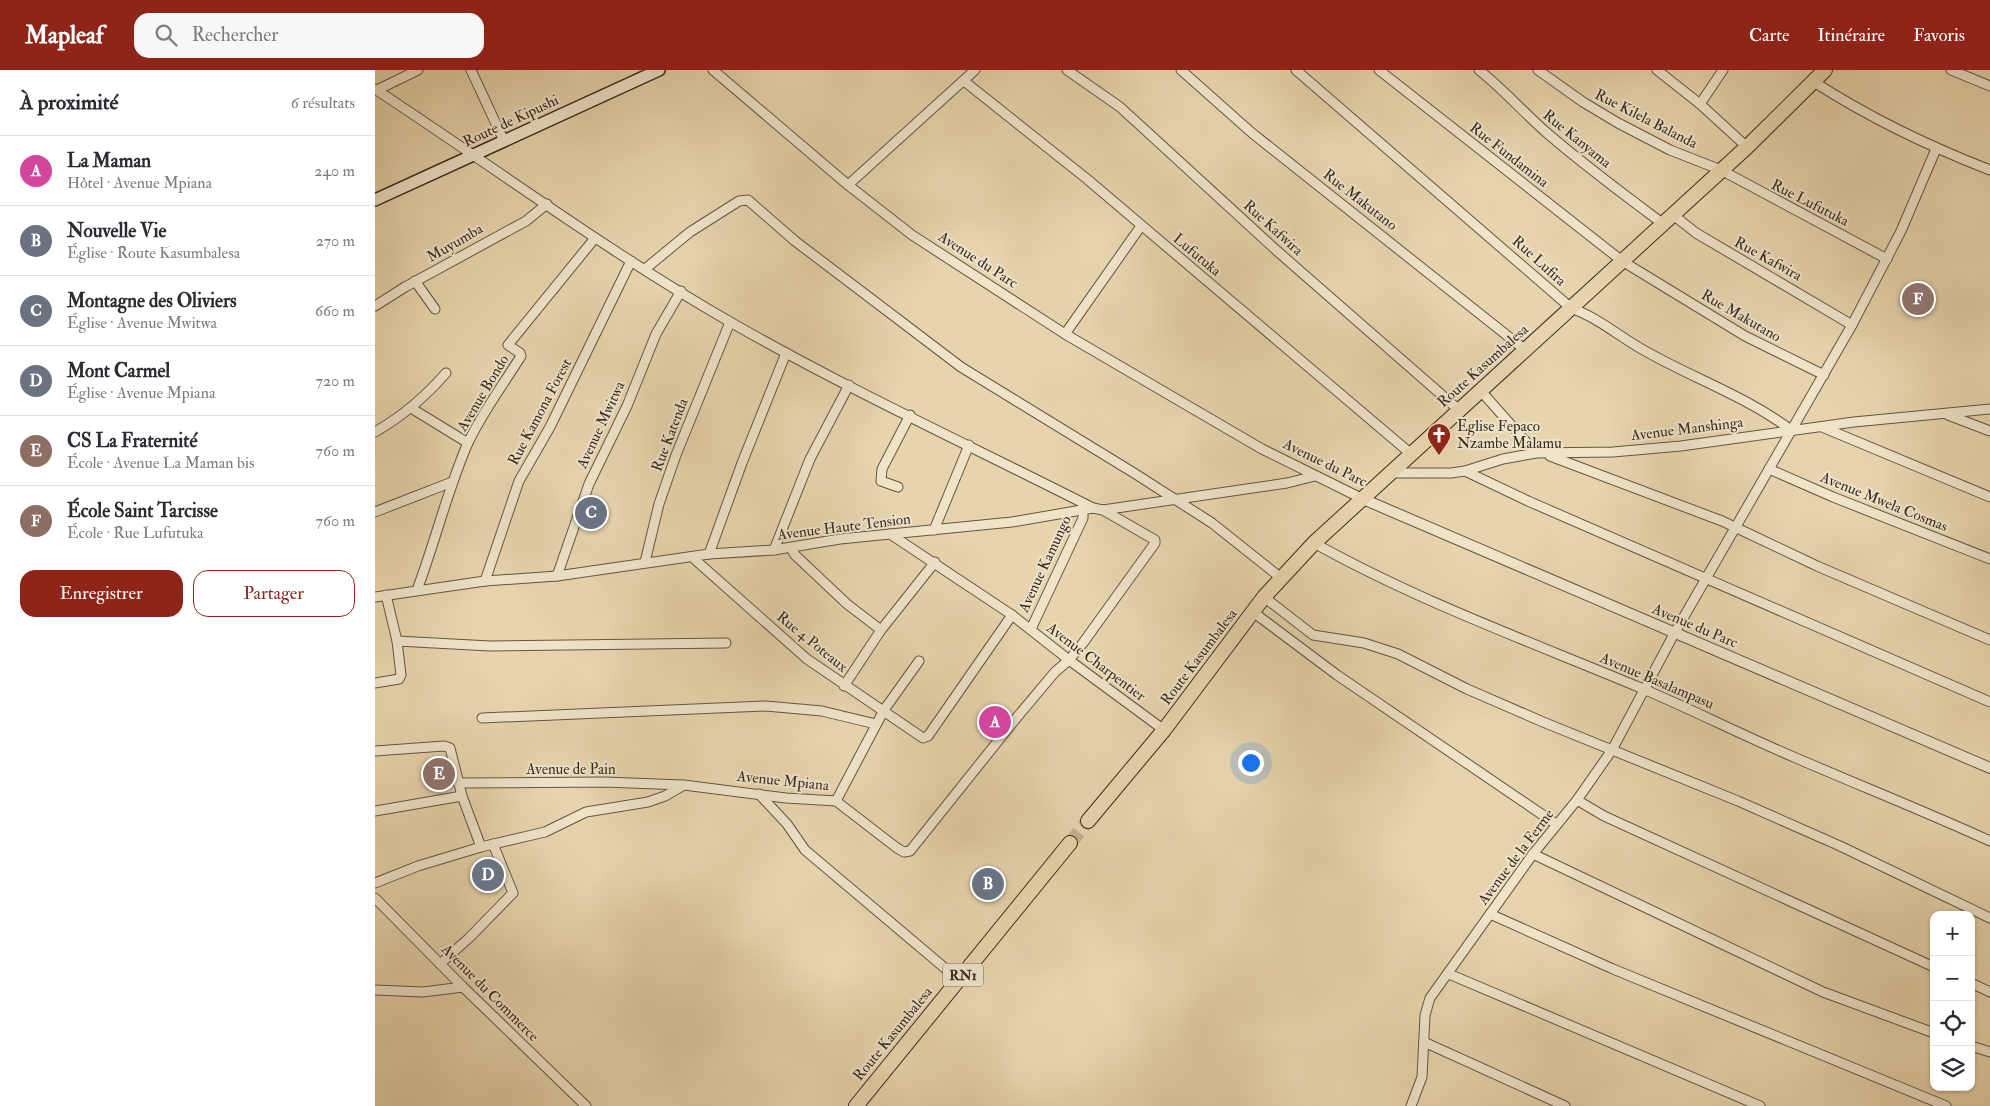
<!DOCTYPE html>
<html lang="fr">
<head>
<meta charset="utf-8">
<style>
	:root { --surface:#fff; --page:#f7f7f7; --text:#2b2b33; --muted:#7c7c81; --line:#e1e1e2; --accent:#8f2418 }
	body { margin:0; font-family:"IM FELL Double Pica",serif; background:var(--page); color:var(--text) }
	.controls { position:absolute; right:15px; bottom:15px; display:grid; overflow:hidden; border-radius:10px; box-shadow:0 1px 4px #0004 }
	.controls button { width:45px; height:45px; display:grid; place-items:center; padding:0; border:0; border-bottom:1px solid var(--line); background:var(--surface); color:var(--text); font:25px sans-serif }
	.you { position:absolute; left:875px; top:692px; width:18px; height:18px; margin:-12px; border:4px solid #fff; border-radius:50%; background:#1a73e8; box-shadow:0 0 0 8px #1a73e833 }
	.badge { display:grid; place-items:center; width:32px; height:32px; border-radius:50%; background:var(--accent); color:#fff; font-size:16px; font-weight:700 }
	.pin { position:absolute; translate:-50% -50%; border:2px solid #fff; box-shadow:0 1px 5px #0006 }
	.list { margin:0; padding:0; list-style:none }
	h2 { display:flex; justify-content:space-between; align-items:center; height:65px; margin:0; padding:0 20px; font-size:21px }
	h2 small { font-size:16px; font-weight:400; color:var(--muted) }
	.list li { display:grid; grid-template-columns:32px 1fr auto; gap:15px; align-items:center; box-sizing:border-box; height:70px; padding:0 20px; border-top:1px solid var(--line) }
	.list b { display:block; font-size:19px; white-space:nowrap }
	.list p { margin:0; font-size:16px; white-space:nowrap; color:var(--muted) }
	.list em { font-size:16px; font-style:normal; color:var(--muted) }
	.actions { display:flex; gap:10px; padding:15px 20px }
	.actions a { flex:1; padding:11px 0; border:1px solid var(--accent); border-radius:15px; text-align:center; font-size:18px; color:var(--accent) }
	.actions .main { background:var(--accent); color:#fff }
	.icon { flex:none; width:28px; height:28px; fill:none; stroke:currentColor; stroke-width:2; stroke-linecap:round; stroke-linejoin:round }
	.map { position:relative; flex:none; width:1615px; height:1036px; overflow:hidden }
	header { display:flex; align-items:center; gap:30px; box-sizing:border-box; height:70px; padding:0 25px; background:var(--accent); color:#fff }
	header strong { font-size:24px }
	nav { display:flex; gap:28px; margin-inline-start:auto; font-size:18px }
	.search { width:350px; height:45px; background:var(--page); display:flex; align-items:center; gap:12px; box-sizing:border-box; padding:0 18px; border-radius:15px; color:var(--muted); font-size:19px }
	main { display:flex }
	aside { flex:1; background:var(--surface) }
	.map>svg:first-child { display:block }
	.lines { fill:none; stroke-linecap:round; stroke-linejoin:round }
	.trunk-tunnel { stroke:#c4b291; stroke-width:14; stroke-dasharray:14 7; stroke-linecap:butt }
	.minor-casing { stroke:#635643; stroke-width:11 }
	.tertiary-casing { stroke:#635643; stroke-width:12 }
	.secondary-casing { stroke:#372c20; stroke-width:14 }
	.trunk-casing { stroke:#372c20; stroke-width:16 }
	.minor { stroke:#efe3ca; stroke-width:9 }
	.tertiary { stroke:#efe3ca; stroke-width:10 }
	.secondary { stroke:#efe3ca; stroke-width:11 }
	.trunk { stroke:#e7d4ad; stroke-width:14 }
	.labels { text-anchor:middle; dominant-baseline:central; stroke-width:4; stroke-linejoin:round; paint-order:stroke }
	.shield { fill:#efe3ca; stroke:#6e6353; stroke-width:1 }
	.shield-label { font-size:14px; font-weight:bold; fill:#372c20 }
	.street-label { font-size:15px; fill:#372c20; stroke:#efe3ca }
	.poi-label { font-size:15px; fill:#372c20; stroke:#efe3ca; text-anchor:start }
</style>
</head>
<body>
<header>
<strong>Mapleaf</strong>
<div class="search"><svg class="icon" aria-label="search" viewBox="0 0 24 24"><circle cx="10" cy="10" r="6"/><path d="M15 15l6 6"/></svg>Rechercher</div>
<nav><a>Carte</a><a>Itinéraire</a><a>Favoris</a></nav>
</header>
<main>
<aside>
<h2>À proximité<small>6 résultats</small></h2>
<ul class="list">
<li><span class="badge" style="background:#d1479c">A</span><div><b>La Maman</b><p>Hôtel · Avenue Mpiana</p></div><em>240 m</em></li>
<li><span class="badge" style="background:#6b7280">B</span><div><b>Nouvelle Vie</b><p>Église · Route Kasumbalesa</p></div><em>270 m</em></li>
<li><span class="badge" style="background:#6b7280">C</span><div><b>Montagne des Oliviers</b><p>Église · Avenue Mwitwa</p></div><em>660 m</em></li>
<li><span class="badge" style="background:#6b7280">D</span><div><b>Mont Carmel</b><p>Église · Avenue Mpiana</p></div><em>720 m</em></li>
<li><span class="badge" style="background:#8d6e63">E</span><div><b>CS La Fraternité</b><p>École · Avenue La Maman bis</p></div><em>760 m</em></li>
<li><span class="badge" style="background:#8d6e63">F</span><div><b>École Saint Tarcisse</b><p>École · Rue Lufutuka</p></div><em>760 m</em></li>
</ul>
<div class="actions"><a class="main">Enregistrer</a><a>Partager</a></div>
</aside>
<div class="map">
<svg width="1615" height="1036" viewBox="0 0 1615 1036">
	<rect width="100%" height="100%" fill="#e7d4ad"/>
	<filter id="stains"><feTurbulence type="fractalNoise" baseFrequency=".004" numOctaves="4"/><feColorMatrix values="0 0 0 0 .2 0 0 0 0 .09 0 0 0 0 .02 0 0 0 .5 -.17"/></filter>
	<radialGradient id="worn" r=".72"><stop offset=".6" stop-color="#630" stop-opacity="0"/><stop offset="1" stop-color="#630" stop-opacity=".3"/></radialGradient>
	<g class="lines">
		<polyline class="trunk-tunnel" points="695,773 713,751"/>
		<g class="minor-casing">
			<g id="minor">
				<polyline points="96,0 129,71"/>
				<polyline points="338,0 473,115 537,165 690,264 887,379 988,429"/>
				<polyline points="692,0 745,37 901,180 1084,340"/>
				<polyline points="806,0 877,63 1149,279"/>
				<path d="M921,0l275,238c28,10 50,30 76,44 48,27 100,45 144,78"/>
				<polyline points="1004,0 1247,191 1370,266 1449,305"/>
				<path d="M1104,0c24,19 44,42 68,63 37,32 76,61 115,90"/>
				<polyline points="1163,0 1208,32 1243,53 1295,80 1346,100 1512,189"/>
				<polyline points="1282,0 1325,34 1372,77"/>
				<polyline points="1576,0 1615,16"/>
				<polyline points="589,11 712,109 1035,383"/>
				<path d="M1439,12c56,36 114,64 176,88"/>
				<path d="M0,19c119,78 233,163 357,234 117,67 241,124 361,185"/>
				<polyline points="2,20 43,0"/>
				<polyline points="1325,34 1348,0"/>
				<polyline points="473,115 600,0"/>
				<polyline points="1297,144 1321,163 1477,255"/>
				<polyline points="270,199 315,162 364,131 373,130 420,171 586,297 759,403 837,453 906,508"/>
				<polyline points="40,211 60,239"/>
				<polyline points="0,236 30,217 151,151 172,134"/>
				<polyline points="690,264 766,156"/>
				<polyline points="1105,320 1161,383"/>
				<polyline points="36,338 93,373"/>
				<polyline points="1573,345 1615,361"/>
				<polyline points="1447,357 1615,427"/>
				<path d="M0,362c28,-16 50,-35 71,-59"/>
				<polyline points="1175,386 1347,451 1442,496 1615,570"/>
				<polyline points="1394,399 1458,427 1615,489"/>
				<polyline points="1090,401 1153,431 1615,632"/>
				<polyline points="1014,403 1076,403 1090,401 1128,389 1161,383 1238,382 1306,376 1479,352 1615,339"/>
				<polyline points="523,417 506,411 507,399 535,345"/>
				<polyline points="0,442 77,412"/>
				<polyline points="559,460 594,375"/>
				<polyline points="515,464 637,545 694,590 789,660"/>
				<path d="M939,473c104,58 217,99 327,145 52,22 103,48 155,70 65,28 130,54 194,83"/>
				<polyline points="416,478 420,485 472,534 506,560"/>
				<polyline points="399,480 435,389 474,315"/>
				<polyline points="334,484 367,393 411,283"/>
				<polyline points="317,487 432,589 548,668 553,666 637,545"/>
				<polyline points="270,492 284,434 301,385 355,252"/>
				<polyline points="182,506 214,414 252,336 281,264 306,221"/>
				<polyline points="110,511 144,411 175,357 256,191"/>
				<path d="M42,520c18,-48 30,-98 50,-145 14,-31 36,-60 54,-89l-1,-3 -12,-8 87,-107"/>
				<polyline points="0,527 110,511 182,506 334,484 399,480 465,469 637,452 718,438 728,440 912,413 940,406"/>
				<polyline points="889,527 938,565 989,573 1023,584 1092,619 1168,652 1363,731 1465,776 1615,848"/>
				<polyline points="878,542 962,605 1181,754"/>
				<polyline points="656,559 708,448 708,440"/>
				<polyline points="22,571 115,576 351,573"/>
				<polyline points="0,613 24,609 26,605 22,571 11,525"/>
				<polyline points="469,616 506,560 560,492"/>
				<polyline points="107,648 391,636 447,641 501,654"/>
				<polyline points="0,681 69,676 75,678 87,726 106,777"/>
				<polyline points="83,713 229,712 308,715"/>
				<polyline points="384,724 412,754 430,780 584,910"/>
				<polyline points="1202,730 1229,746 1559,897"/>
				<polyline points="461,731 509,640 544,591"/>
				<polyline points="0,741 87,726"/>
				<polyline points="1158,784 1448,922 1559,963"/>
				<polyline points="0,813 43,796 106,777 170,762 211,742 273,732 290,726 309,715 411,728 461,731 522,778 529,782 535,781 643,646 680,602 694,590 708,573 780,473 780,470 728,440"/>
				<polyline points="0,828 88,917 211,1036"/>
				<polyline points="1115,844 1238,899 1571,1036"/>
				<polyline points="65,894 94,868 138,823 118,774"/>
				<polyline points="1074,904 1385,1036"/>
				<polyline points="1596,913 1615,922"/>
				<polyline points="0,920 48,922 88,917"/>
				<polyline points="1049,972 1190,1036"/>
				<polyline points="1596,976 1615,982"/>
				<polyline points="1036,1036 1047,1007 1050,945 1055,928 1158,784 1202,730 1237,680 1299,564 1477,255 1526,161 1561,79"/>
			</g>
		</g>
		<g class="tertiary-casing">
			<polyline id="tertiary" points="988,429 1615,698"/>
		</g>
		<g class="secondary-casing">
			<polyline id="secondary" points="0,130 284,0"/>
		</g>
		<g class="trunk-casing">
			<g id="trunk">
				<polyline points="713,751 789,660 889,527 939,473 1372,77 1450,0"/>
				<polyline points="481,1036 695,773"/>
			</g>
		</g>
		<use href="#minor" class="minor"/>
		<use href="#tertiary" class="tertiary"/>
		<use href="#secondary" class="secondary"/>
		<use href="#trunk" class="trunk"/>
	</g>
	<defs>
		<g id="church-pin" transform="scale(1.25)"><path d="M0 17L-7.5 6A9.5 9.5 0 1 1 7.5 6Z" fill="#8f2418" stroke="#efe3ca"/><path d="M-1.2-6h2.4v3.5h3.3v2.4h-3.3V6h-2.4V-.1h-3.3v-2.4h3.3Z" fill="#fff"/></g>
	</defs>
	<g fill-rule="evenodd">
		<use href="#church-pin" x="1064" y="365"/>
	</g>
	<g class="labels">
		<rect class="shield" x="568" y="893.5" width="40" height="23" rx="4"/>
		<g class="shield-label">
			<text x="588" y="905">RN1</text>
		</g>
		<g class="street-label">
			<text transform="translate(1271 49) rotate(27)">Rue Kilela Balanda</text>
			<text transform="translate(136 51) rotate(-25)">Route de Kipushi</text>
			<text transform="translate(1202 69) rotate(39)">Rue Kanyama</text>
			<text transform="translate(1134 85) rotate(38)">Rue Fundamina</text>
			<text transform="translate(985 130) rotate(38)">Rue Makutano</text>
			<text transform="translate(1435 133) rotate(27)">Rue Lufutuka</text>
			<text transform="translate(898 158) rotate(42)">Rue Kafwira</text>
			<text transform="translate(80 173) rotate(-30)">Muyumba</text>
			<text transform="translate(822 185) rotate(40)">Lufutuka</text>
			<text transform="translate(1393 189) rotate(29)">Rue Kafwira</text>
			<text transform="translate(603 190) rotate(33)">Avenue du Parc</text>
			<text transform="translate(1164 191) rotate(42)">Rue Lufira</text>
			<text transform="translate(1366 246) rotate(30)">Rue Makutano</text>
			<text transform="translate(1108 296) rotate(-42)">Route Kasumbalesa</text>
			<text transform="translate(108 323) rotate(-59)">Avenue Bondo</text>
			<text transform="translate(165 342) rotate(-62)">Rue Kamona Forest</text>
			<text transform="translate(226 355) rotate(-65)">Avenue Mwitwa</text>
			<text transform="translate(1312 359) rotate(-7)">Avenue Manshinga</text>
			<text transform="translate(295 365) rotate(-69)">Rue Katenda</text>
			<text transform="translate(950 393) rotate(26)">Avenue du Parc</text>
			<text transform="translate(1509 432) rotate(22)">Avenue Mwela Cosmas</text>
			<text transform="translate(469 457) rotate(-7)">Avenue Haute Tension</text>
			<text transform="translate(670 494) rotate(-65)">Avenue Kamungo</text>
			<text transform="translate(1320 556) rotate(23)">Avenue du Parc</text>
			<text transform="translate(437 572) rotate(39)">Rue 4 Poteaux</text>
			<text transform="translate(824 587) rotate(-53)">Route Kasumbalesa</text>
			<text transform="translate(721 592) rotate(37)">Avenue Charpentier</text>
			<text transform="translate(1282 611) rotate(23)">Avenue Basalampasu</text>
			<text x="196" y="699">Avenue de Pain</text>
			<text transform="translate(408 711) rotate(6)">Avenue Mpiana</text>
			<text transform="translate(1141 787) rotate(-53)">Avenue de la Ferme</text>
			<text transform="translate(115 923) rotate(45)">Avenue du Commerce</text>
			<text transform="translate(518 964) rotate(-51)">Route Kasumbalesa</text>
		</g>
		<g class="poi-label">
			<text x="1082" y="356">Eglise Fepaco<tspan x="1082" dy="17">Nzambe Malamu</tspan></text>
		</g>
	</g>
	<rect width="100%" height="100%" filter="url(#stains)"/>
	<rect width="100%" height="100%" fill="url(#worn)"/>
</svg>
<div class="controls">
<button>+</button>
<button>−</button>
<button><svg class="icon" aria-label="locate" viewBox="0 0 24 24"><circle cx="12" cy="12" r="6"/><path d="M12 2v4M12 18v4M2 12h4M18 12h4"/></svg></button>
<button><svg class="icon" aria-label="layers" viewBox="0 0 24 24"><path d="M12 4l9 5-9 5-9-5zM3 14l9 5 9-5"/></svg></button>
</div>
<div class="you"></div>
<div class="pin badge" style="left:620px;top:652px;background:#d1479c">A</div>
<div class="pin badge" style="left:613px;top:814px;background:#6b7280">B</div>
<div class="pin badge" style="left:216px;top:443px;background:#6b7280">C</div>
<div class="pin badge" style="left:113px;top:805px;background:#6b7280">D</div>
<div class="pin badge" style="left:64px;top:704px;background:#8d6e63">E</div>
<div class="pin badge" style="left:1543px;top:229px;background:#8d6e63">F</div>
</div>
</main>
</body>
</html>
